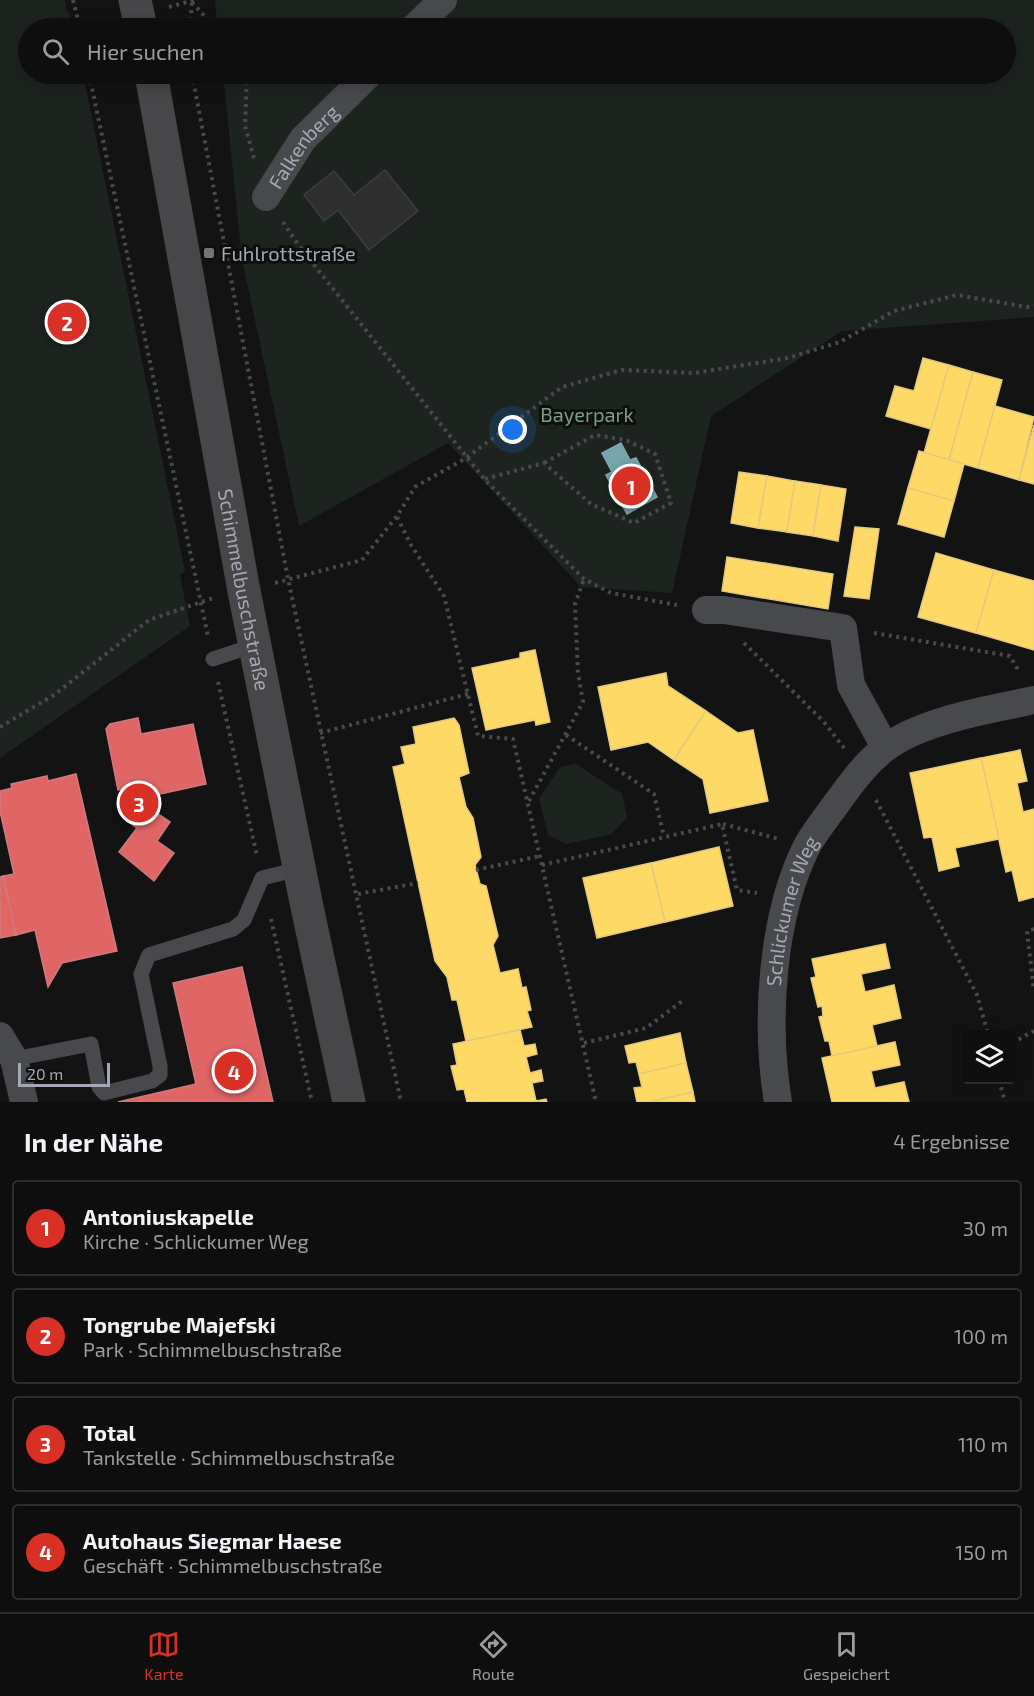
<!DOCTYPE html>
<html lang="de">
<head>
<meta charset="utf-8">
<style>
	:root { --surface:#0e0e0f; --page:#171718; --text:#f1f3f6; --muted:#9b9c9e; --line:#2e2e2f; --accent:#d93025 }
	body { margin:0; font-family:"Exo 2",sans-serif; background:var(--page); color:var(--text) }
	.controls { position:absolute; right:18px; bottom:18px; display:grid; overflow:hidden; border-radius:6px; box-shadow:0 3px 15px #0003 }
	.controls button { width:54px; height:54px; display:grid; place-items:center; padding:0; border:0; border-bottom:2px solid var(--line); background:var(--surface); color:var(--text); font:30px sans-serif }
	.scale { position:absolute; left:18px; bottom:15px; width:92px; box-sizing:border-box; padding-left:6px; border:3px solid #a5a8b4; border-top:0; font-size:16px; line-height:21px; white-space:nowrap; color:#a5a8b4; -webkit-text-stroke:4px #0e0e0f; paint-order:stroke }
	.you { position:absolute; left:513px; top:430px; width:21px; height:21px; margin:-15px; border:4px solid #fff; border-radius:50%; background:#1a73e8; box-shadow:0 0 0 9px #1a73e833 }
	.badge { display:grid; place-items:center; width:39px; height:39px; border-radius:50%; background:var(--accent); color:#fff; font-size:20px; font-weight:700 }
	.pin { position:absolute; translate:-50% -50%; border:3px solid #fff; box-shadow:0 2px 6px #0006 }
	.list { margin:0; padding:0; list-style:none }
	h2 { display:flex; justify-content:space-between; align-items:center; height:78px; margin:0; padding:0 24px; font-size:26px }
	h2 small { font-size:20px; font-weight:400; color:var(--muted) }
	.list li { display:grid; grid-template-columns:39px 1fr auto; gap:18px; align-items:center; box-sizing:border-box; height:96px; margin:0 12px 12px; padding:0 12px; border:2px solid var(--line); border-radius:6px }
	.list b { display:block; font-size:22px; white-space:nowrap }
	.list p { margin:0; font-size:20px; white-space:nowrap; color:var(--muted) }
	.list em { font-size:20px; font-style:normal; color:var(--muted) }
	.icon { flex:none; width:33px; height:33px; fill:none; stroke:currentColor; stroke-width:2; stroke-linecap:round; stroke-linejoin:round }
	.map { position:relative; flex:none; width:1034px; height:1102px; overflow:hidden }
	.search { position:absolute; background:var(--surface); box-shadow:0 3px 15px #0003; left:18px; right:18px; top:18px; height:66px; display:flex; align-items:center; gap:15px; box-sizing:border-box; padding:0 21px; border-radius:33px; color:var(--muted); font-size:22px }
	.sheet { height:510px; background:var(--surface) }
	nav { display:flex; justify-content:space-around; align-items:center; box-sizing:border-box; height:84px; border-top:2px solid var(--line); background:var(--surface); font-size:16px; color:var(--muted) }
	nav a { display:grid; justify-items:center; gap:3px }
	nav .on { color:var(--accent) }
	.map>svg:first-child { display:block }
	.green { fill:#1d241f }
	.homes { fill:#ffd966; stroke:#e4ca7d; stroke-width:1.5 }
	.shops { fill:#e06666; stroke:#ce7a7d; stroke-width:1.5 }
	.public { fill:#76a5af; stroke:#84a6b0; stroke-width:1.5 }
	.building { fill:#2e2e2f; stroke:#3c3d40; stroke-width:1.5 }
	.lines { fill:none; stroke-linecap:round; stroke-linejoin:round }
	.path { stroke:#494a4e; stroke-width:4; stroke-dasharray:3 4.5; stroke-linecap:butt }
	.lane { stroke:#48494c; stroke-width:15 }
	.street { stroke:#48494c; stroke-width:28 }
	.secondary { stroke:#47474a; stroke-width:33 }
	.poi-dot { fill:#72747c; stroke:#0e0e0f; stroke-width:2 }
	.labels { text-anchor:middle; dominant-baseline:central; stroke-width:6; stroke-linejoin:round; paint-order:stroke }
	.street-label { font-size:20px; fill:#a5a8b4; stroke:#0e0e0f }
	.poi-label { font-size:20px; fill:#a5a8b4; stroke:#0e0e0f; text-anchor:start }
	.park-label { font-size:20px; fill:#7d9e83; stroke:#0e0e0f }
</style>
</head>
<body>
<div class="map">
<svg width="1034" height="1102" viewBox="0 0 1034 1102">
	<rect width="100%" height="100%" fill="#131314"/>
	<g class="green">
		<polygon points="0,0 65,0 67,12 70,14 74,28 28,28 28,74 83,74 185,571 180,575 190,626 0,758"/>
		<polygon points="218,0 1034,0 1034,317 842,331 711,416 672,593 581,587 448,443 299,526 242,260 223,74 1006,74 1006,28 218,28 215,2"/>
		<polygon points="576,764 622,794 627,817 612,834 566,844 548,835 539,799 560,767"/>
	</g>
	<g class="homes">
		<polygon points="923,358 949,365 931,429 886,416 895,386 914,391"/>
		<polygon points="949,365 973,372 949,460 924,453"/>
		<polygon points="973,372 1002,380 978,468 949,460"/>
		<polygon points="995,406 1034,417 1019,480 978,468"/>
		<polygon points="1034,425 1034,484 1019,480"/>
		<polygon points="919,451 964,464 954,501 908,488"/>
		<polygon points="739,472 767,476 758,528 731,523"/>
		<polygon points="767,476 795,481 787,532 758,528"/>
		<polygon points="795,481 821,485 813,536 787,532"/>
		<polygon points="821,485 846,489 838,541 813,536"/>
		<polygon points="908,488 954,501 944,537 898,524"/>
		<polygon points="855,527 879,529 869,599 844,596"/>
		<polygon points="936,553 994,570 976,633 918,617"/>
		<polygon points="727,557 833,574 828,609 722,591"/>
		<polygon points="994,570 1034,581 1034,650 976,633"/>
		<polygon points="535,650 550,722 536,725 535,720 486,730 472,668 520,658 520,653"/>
		<polygon points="666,673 668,686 706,711 674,760 648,742 611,750 598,687"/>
		<polygon points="706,711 738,733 753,730 768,801 710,813 703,779 674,760"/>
		<polygon points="454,718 459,725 469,773 459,777 466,807 473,818 481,857 475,865 480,884 486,886 498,936 493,945 500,973 518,969 522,988 526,987 531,1010 527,1011 532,1027 466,1041 457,1000 452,1000 447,977 435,961 393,767 405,764 401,747 416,744 413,727"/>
		<polygon points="1020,750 1027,781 1017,783 1023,812 1034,809 1034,897 1019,901 1012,870 1006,872 981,758"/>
		<polygon points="981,758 999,839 955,848 959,866 939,871 932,837 924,838 910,773"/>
		<polygon points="719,847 733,906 665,922 651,863"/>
		<polygon points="651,863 665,922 597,938 583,878"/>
		<polygon points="885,944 890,968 861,974 865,992 894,985 901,1018 872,1025 877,1046 832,1056 829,1041 825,1041 819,1017 823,1016 822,1006 818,1007 811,978 816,977 812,959"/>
		<polygon points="520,1030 524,1046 535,1044 537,1054 526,1057 530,1073 541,1070 543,1081 532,1083 536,1101 546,1099 547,1102 467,1102 464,1089 457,1090 451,1066 457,1065 453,1044"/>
		<polygon points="680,1033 686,1063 639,1074 636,1062 629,1063 625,1046"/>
		<polygon points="895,1042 900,1065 871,1071 875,1088 904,1082 909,1102 832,1102 822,1058"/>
		<polygon points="686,1063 693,1092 650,1102 637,1102 634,1088 642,1087 639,1074"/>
		<polygon points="693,1092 695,1102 650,1102"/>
	</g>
	<g class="shops">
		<polygon points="138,718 141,734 193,724 206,784 151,796 154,811 170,822 157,841 174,853 154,881 119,852 137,828 127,821 122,789 118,790 106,729 110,724"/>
		<polygon points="76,774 117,951 62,963 48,987 35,930 16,935 3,876 14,874 0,811 0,791 12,788 11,784 47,776 48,781"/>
		<polygon points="3,876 16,935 0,938 0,877"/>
		<polygon points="242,967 273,1102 118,1102 196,1084 173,983"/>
	</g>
	<polygon class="public" points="621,443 630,460 636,458 657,497 627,514 606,475 612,472 602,453"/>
	<polygon class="building" points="385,170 418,211 369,250 338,210 324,221 304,195 334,171 354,195"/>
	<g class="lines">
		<g class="path">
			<polyline points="73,0 80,28"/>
			<polyline points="192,2 215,28"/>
			<polyline points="169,7 194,0"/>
			<polyline points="79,27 106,22"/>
			<polyline points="190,28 192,2"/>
			<polyline points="89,74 208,636"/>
			<polyline points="192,74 288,579 401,1102"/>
			<polyline points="247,74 245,126 254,158"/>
			<polyline points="283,222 299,246 485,480 584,579 611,593 677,605"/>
			<polyline points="485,479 544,463 591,504 634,523 671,503 655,454 626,440 595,435 544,463"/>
			<polyline points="397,517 411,545 444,596 478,736 513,739 596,1102"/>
			<polyline points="275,583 362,560 397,516 415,487 466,458 562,387 622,370 694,373 788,358 840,342 894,311 957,295 1027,307 1034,306"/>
			<polyline points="874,633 1010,656 1020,673"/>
			<polyline points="744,643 824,722 844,748"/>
			<polyline points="218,682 257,856"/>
			<polyline points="0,727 54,695 149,620 213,598"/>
			<polyline points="320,733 468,694"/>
			<polyline points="566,735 654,794 664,837"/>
			<polyline points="876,800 977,995 988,1034"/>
			<polyline points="529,801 583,702 578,673 575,604 584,579"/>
			<polyline points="723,824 779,839"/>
			<polyline points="542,865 722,824 737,890 757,893"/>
			<polyline points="476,870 540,856"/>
			<polyline points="358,894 418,883"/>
			<polyline points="271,919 312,1102"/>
			<polyline points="1034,929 1027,931 1034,991"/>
			<polyline points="584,1043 646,1028 685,999"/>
			<polyline points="1012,1043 1034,1031"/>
			<polyline points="999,1080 1005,1102"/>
		</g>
		<g class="lane">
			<polyline points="213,659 255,645"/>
			<polyline points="14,1059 91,1044 99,1087 104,1093 152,1081 160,1075 160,1066 141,974 149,955 233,929 244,920 262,878 299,869"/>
		</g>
		<g class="street">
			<polyline points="414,28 443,0"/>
			<path id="s1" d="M266,197l37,-58 66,-65"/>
			<polyline points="706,610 724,610 843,628 851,685 885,747"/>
			<polyline points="0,1036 14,1059 24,1102"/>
			<path id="s2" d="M778,1102c-13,-79 -7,-186 30,-258 9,-15 21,-30 31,-44 14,-19 27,-37 45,-51 37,-29 105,-39 150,-49"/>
		</g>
		<g class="secondary">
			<polyline points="135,0 141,28"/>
			<path id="s3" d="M151,74l93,517 63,316 42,195"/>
		</g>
	</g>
	<rect class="poi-dot" x="203" y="247" width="12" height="12" rx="3"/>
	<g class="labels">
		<g class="street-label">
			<text stroke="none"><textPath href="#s1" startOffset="63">Falkenberg</textPath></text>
			<text stroke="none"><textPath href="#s3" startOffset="524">Schimmelbuschstraße</textPath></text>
			<text stroke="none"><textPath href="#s2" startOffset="194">Schlickumer Weg</textPath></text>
		</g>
		<g class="poi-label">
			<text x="221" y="253">Fuhlrottstraße</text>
		</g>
		<g class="park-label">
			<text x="587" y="414">Bayerpark</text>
		</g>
	</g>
</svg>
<div class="controls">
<button><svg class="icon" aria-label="layers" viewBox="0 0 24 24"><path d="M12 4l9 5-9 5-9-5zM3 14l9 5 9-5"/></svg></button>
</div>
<div class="scale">20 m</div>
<div class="you"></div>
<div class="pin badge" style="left:631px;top:486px">1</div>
<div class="pin badge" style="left:67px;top:322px">2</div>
<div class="pin badge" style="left:139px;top:803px">3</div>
<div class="pin badge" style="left:234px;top:1071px">4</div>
<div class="search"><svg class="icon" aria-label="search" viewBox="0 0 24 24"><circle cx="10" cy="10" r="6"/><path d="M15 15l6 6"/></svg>Hier suchen</div>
</div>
<section class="sheet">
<h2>In der Nähe<small>4 Ergebnisse</small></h2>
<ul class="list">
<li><span class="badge">1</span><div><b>Antoniuskapelle</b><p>Kirche · Schlickumer Weg</p></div><em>30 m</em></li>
<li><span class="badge">2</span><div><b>Tongrube Majefski</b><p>Park · Schimmelbuschstraße</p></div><em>100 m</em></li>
<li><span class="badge">3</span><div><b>Total</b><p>Tankstelle · Schimmelbuschstraße</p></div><em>110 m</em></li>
<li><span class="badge">4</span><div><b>Autohaus Siegmar Haese</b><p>Geschäft · Schimmelbuschstraße</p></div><em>150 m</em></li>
</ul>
</section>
<nav>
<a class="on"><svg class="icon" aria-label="map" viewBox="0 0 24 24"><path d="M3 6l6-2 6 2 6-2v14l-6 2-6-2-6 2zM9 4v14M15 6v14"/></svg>Karte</a>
<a><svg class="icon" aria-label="directions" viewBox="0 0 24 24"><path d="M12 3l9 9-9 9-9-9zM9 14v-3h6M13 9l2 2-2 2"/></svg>Route</a>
<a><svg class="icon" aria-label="saved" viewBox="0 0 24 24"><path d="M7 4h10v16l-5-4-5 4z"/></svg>Gespeichert</a>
</nav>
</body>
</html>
